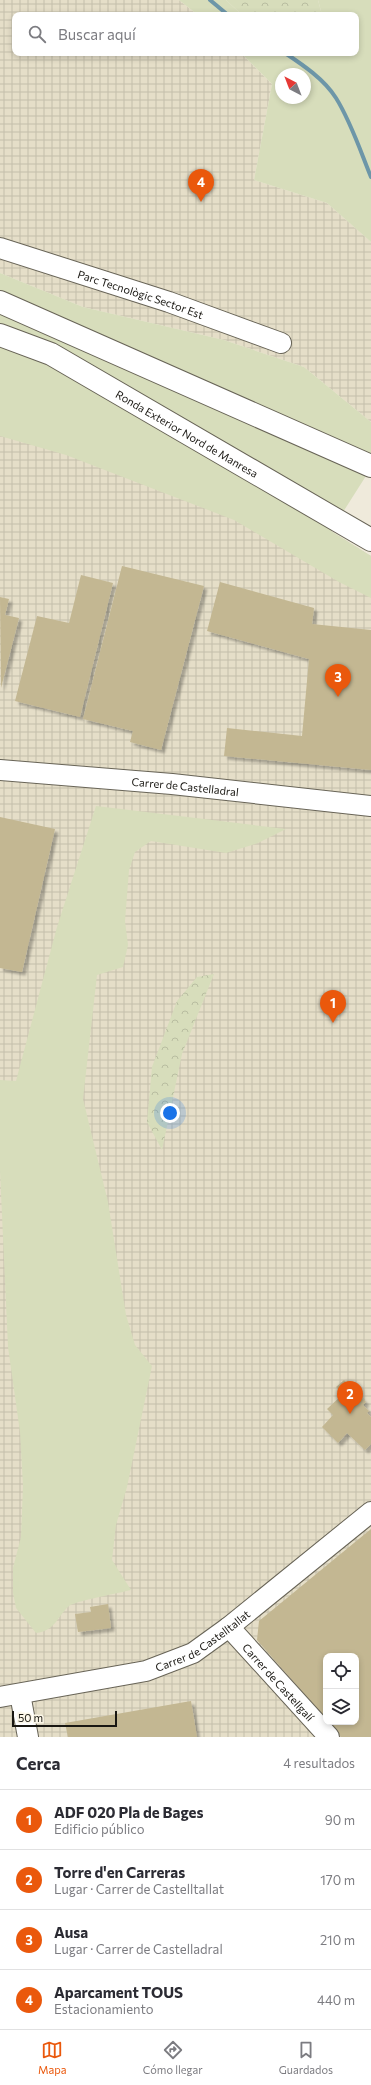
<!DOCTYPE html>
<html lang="es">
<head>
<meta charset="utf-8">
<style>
	:root { --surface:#fff; --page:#f7f7f7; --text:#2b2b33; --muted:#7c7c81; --line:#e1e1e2; --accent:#ea580c }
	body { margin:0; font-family:Commissioner,sans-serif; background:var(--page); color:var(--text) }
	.controls { position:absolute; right:12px; bottom:12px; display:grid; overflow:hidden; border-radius:8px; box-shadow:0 2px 6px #0003 }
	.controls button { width:36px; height:36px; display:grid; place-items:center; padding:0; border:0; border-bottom:1px solid var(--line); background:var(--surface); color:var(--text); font:20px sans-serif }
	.compass { position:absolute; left:275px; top:68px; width:36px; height:36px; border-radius:50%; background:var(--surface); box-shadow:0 2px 6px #0003; rotate:318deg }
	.scale { position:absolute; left:12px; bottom:10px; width:105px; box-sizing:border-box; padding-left:4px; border:2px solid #191712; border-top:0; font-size:11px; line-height:14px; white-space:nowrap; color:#191712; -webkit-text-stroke:3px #fcf7e8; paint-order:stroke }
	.you { position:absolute; left:170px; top:1113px; width:14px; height:14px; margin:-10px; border:3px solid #fff; border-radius:50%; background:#1a73e8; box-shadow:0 0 0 6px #1a73e833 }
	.badge { display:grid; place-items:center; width:26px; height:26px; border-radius:50%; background:var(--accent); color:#fff; font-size:13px; font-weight:700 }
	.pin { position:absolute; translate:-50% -33px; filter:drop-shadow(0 1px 2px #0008) }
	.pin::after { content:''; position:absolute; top:21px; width:14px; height:12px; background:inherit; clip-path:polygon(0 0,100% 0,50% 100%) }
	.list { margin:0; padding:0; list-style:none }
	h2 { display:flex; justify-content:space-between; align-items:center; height:52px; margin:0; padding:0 16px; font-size:17px }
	h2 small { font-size:13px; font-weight:400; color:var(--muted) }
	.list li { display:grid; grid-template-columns:26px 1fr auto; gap:12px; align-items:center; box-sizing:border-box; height:60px; padding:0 16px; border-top:1px solid var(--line) }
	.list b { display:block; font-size:15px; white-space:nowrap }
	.list p { margin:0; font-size:13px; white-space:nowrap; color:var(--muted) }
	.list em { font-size:13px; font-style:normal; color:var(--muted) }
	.icon { flex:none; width:22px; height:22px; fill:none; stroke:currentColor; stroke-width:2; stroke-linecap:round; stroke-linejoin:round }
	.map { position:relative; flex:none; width:371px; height:1737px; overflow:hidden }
	.search { position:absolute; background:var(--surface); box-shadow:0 2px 6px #0003; left:12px; right:12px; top:12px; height:44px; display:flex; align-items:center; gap:10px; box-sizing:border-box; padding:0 14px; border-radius:8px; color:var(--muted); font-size:15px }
	.sheet { height:292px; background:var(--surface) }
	nav { display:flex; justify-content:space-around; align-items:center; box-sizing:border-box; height:56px; border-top:1px solid var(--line); background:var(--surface); font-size:11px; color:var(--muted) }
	nav a { display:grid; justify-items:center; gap:2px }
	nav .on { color:var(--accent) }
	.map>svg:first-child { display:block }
	.industrial { fill:url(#industrial-grid); fill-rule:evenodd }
	.green { fill:#d7ddbb; fill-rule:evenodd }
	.forest { fill:url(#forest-crowns) }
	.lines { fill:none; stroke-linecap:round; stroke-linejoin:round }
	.stream { stroke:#6d96a8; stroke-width:4 }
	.building { fill:#c3b792; filter:url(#shadow) }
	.minor-casing { stroke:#686457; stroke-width:22 }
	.highway-casing { stroke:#686457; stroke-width:24 }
	.minor { stroke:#fff; stroke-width:20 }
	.highway { stroke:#fff; stroke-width:22 }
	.labels { text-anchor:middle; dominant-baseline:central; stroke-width:3; stroke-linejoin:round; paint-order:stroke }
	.street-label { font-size:11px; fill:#191712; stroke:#fcf7e8 }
</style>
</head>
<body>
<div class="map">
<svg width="371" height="1737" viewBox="0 0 371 1737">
	<defs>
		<pattern id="industrial-grid" width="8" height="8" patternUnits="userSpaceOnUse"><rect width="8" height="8" fill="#e5dec8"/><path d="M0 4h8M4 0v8" fill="none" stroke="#c4beab"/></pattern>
		<pattern id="forest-crowns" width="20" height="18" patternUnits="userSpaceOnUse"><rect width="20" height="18" fill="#d7ddbb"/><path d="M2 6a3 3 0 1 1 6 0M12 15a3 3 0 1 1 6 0" fill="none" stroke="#b8bda0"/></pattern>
		<filter id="shadow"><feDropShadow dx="3.5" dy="3.5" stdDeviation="1" flood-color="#0004"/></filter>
	</defs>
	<rect width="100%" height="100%" fill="#efeadb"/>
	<g class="industrial">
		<polygon points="0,0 179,0 198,15 15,15 15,53 241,53 272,84 254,180 327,203 371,242 371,422 304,367 224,340 83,307 0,273"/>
		<path d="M0,350l239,124 132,82v1181h-371zM326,1656h30v66h-30z"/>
	</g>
	<g class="green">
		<polygon points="179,0 226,0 242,15 198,15"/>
		<path d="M318,0h53v242l-44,-39 -73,-23 18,-96 -31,-31h115v-38h-34zM281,74h24v24h-24z"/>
		<polygon points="0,273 83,307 224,340 304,367 371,422 371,468 331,531 371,556 371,598 339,582 234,520 66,455 0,436"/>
		<path d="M96,806l190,23 -28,14 -32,10 -75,-12 -16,11 -6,18 -4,51 3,24 -5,22 -26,8 -14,124 25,103 18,113 9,30 17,21 -25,121 -11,38 -4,35 19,30c-11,3 -56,11 -62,16 -12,11 -14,25 -33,27l-20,-25 -3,-15v-25l8,-31 2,-51 -3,-54 -12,-85 -8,-176v-91l16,1 41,-154z"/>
	</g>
	<g class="forest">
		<polygon points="226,0 318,0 322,15 242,15"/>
		<polygon points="214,974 182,1054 162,1150 147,1122 152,1067 177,1001 197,977"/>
	</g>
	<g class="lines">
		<g class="stream">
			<polyline points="210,0 228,15"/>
			<path d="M285,53c18,12 39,26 51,45 15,24 24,52 35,79"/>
		</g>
	</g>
	<g class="building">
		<polygon points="122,566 204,586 161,750 130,742 133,731 83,719"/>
		<polygon points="81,575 113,583 80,717 15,701 37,616 69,623"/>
		<polygon points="220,582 314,608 312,624 371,630 371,770 224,756 227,728 302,736 309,659 207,631"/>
		<polygon points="0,597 9,599 5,615 19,618 1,688"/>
		<polygon points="0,817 55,829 22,972 0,968"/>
		<polygon points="344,1380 366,1402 363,1405 369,1411 367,1413 371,1417 371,1444 365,1450 347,1433 338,1443 322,1427 333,1415 327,1409 343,1394 336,1387"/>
		<polygon points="371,1529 371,1737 341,1737 328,1722 356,1722 356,1656 326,1656 326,1719 257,1640 259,1621"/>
		<polygon points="108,1604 111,1628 78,1632 75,1614 91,1612 90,1607"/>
		<polygon points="191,1701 197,1737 68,1737 65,1723"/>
	</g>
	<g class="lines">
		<g class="minor-casing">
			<g id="minor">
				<path id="s1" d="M0,248l169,54 112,41"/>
				<path id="s2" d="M0,770l172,14 199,22"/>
				<path id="s3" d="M229,1627l100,110"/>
				<polyline points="20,1694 28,1737"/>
				<path id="s4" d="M0,1697l146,-26 47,-18 36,-26 142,-115"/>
			</g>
		</g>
		<g class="highway-casing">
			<g id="highway">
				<polyline points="0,302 371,466"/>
				<path id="s5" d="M0,335l51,19 320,186"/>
			</g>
		</g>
		<use href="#minor" class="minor"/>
		<use href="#highway" class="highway"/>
	</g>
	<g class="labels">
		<g class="street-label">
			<text stroke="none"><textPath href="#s1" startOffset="148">Parc Tecnològic Sector Est</textPath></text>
			<text stroke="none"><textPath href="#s5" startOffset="212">Ronda Exterior Nord de Manresa</textPath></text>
			<text stroke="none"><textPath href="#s2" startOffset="186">Carrer de Castelladral</textPath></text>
			<text stroke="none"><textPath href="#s4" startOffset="213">Carrer de Castelltallat</textPath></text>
			<text stroke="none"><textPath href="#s3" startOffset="74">Carrer de Castellgalí</textPath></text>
		</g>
	</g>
</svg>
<div class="controls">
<button><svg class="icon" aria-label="locate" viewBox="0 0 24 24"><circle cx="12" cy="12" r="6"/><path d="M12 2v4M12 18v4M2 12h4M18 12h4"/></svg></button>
<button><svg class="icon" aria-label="layers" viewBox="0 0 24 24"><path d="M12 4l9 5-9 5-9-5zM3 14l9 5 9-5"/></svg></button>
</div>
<svg class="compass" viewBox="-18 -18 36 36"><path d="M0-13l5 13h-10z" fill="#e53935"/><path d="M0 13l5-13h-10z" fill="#7c7c81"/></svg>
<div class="scale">50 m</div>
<div class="you"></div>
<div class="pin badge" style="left:333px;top:1023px">1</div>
<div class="pin badge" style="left:350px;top:1414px">2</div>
<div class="pin badge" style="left:338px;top:697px">3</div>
<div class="pin badge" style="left:201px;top:202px">4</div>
<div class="search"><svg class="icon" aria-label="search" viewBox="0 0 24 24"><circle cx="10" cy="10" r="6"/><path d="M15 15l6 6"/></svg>Buscar aquí</div>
</div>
<section class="sheet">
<h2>Cerca<small>4 resultados</small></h2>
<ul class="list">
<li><span class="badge">1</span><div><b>ADF 020 Pla de Bages</b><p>Edificio público</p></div><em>90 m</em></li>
<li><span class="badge">2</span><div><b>Torre d'en Carreras</b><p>Lugar · Carrer de Castelltallat</p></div><em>170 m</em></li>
<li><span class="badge">3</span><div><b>Ausa</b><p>Lugar · Carrer de Castelladral</p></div><em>210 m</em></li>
<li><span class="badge">4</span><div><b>Aparcament TOUS</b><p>Estacionamiento</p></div><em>440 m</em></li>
</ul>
</section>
<nav>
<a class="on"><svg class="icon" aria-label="map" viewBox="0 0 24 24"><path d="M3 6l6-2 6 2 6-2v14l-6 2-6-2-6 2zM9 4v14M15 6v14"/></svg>Mapa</a>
<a><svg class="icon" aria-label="directions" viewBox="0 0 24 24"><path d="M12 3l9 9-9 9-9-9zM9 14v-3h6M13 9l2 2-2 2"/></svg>Cómo llegar</a>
<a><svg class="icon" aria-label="saved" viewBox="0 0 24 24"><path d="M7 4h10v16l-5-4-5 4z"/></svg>Guardados</a>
</nav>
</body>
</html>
